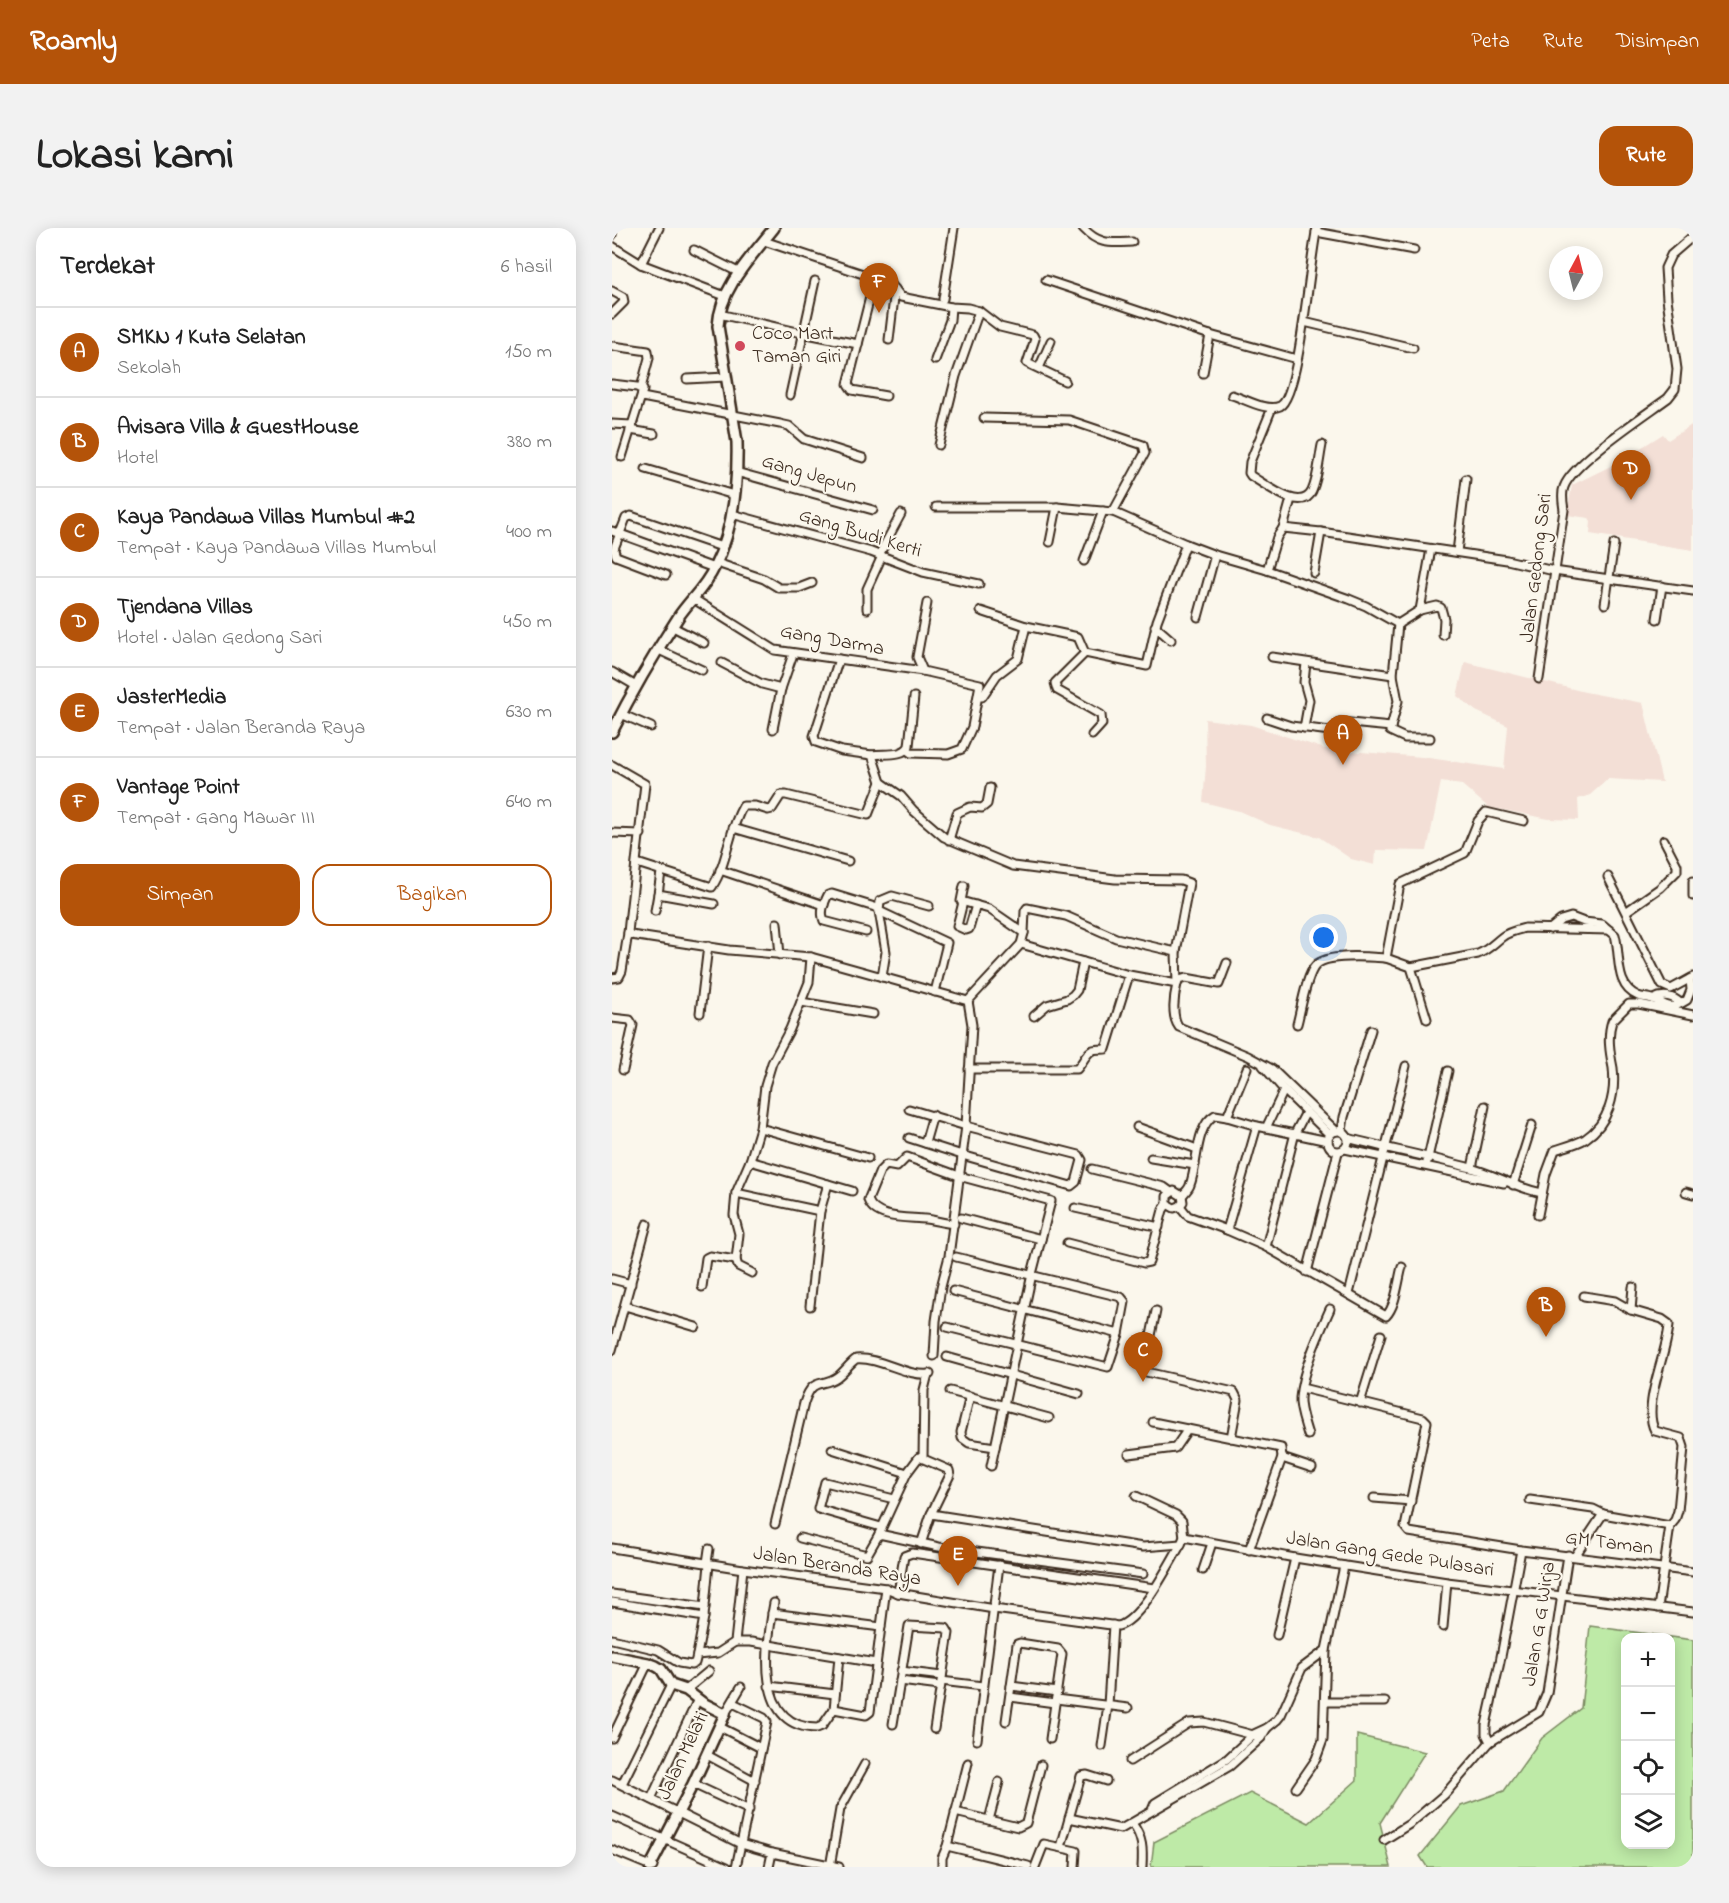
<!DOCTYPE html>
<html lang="id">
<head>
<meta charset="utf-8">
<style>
	:root { --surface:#fff; --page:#f2f2f2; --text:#222; --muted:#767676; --line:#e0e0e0; --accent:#b45309 }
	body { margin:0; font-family:"Indie Flower",sans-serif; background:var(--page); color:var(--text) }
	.controls { position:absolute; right:18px; bottom:18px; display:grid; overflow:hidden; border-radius:12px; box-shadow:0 3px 15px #0003 }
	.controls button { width:54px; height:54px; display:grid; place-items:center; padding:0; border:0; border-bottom:2px solid var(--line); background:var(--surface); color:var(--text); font:30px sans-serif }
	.compass { position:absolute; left:937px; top:18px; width:54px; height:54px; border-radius:50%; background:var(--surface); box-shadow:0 3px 15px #0003; rotate:7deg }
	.you { position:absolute; left:712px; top:710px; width:21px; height:21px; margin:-15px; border:4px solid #fff; border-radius:50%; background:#1a73e8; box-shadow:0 0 0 9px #1a73e833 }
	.badge { display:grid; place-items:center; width:39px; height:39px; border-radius:50%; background:var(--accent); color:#fff; font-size:20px; font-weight:700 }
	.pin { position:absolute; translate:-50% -50px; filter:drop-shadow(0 2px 3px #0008) }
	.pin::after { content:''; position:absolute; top:32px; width:21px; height:18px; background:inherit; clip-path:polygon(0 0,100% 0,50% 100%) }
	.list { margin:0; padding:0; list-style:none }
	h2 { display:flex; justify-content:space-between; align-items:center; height:78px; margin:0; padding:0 24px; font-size:26px }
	h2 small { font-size:20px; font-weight:400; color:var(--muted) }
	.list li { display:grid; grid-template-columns:39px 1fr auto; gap:18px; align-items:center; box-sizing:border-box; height:90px; padding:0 24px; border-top:2px solid var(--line) }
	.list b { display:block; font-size:22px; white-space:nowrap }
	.list p { margin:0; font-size:20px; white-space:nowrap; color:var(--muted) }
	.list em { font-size:20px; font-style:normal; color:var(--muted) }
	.actions { display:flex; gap:12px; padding:18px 24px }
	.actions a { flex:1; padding:14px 0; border:2px solid var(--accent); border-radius:18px; text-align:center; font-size:21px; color:var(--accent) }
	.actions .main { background:var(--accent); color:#fff }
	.icon { flex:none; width:33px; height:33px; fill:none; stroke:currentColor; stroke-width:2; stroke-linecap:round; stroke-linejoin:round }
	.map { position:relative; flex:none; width:1081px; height:1639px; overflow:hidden; border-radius:18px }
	header { display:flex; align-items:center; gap:36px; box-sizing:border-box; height:84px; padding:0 30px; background:var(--accent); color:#fff }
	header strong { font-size:28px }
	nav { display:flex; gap:33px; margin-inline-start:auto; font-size:21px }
	.intro { display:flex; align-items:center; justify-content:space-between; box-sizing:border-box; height:144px; padding:0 36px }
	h1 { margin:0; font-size:42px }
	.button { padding:15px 27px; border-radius:18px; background:var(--accent); color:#fff; font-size:21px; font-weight:700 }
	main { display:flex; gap:36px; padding:0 36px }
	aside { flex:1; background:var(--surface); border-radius:18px; box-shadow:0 3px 15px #0003 }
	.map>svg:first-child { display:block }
	.built { fill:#f3dfd6 }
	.green { fill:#beeaa7; stroke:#7c8a62; stroke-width:1.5; fill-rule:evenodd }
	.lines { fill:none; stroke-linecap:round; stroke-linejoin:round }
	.minor-casing { stroke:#3b2a1e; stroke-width:11 }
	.tertiary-casing { stroke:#3b2a1e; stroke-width:14 }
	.minor { stroke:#fbf7ec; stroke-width:7 }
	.tertiary { stroke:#fbf7ec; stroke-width:9 }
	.poi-dot { fill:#d1495b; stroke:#fbf7ec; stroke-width:2 }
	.labels { text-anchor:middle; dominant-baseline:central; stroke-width:4.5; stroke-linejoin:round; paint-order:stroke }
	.poi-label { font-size:20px; fill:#3b2a1e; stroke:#fbf7ec; text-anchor:start }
	.street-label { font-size:20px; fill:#3b2a1e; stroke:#fbf7ec }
</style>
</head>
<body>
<header>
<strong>Roamly</strong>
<nav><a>Peta</a><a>Rute</a><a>Disimpan</a></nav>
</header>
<div class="intro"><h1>Lokasi kami</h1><a class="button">Rute</a></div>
<main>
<aside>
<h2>Terdekat<small>6 hasil</small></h2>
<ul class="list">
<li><span class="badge">A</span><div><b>SMKN 1 Kuta Selatan</b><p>Sekolah</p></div><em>150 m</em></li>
<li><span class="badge">B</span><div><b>Avisara Villa &amp; GuestHouse</b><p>Hotel</p></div><em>380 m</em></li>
<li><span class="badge">C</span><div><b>Kaya Pandawa Villas Mumbul #2</b><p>Tempat · Kaya Pandawa Villas Mumbul</p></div><em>400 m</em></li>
<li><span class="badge">D</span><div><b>Tjendana Villas</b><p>Hotel · Jalan Gedong Sari</p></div><em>450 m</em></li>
<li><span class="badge">E</span><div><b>JasterMedia</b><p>Tempat · Jalan Beranda Raya</p></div><em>630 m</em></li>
<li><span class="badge">F</span><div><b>Vantage Point</b><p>Tempat · Gang Mawar III</p></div><em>640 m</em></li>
</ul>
<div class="actions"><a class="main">Simpan</a><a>Bagikan</a></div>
</aside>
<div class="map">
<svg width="1081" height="1639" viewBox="0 0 1081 1639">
	<rect width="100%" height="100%" fill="#fbf7ec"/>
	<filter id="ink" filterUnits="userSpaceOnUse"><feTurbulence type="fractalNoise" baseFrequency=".0167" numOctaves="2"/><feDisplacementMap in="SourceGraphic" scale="12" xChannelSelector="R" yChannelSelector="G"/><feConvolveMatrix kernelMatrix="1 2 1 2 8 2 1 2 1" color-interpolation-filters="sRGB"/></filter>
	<g filter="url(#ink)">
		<g class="built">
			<polygon points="1081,196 1081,322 978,306 979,293 977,290 955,287 960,257 1003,236 1051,206 1056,212"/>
			<polygon points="853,434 973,464 1031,475 1050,554 996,551 978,567 966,571 967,592 937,591 876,579 850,557 829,554 815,623 764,622 763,637 739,631 707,609 658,597 627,583 591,574 594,538 593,491 639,497 713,521 810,529 892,541 896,498 864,483 845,468"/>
		</g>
		<g class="green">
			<path d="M978,1398l103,14v227h-266l-7,-11 41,-50 43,-15 38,-53 39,-30zM1014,1410h44v206h-44z"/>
			<polygon points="745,1507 813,1524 768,1595 779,1639 539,1639 542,1614 638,1565 697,1595 745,1552"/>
		</g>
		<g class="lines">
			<g class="minor-casing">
				<g id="minor">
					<path d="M471,0c16,17 27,15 49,14"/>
					<polyline points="704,4 802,22"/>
					<polyline points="0,7 1,0"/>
					<polyline points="152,13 278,55 289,69 339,79 356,80 367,83 388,99 421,107 423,111 415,135 453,153"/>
					<polyline points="0,18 29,36 113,68"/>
					<polyline points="82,22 128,45"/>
					<polyline points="29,36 47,0"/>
					<polyline points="434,52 598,107 685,131"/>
					<polyline points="0,63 11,69 12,74 0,86"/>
					<polyline points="259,65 236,156 240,162 274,168"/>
					<polyline points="331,71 342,0"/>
					<polyline points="107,86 190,105 246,116"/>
					<polyline points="692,94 801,120"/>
					<polyline points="277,112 283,61"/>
					<polyline points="1,118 36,123 37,130 29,160"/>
					<polyline points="323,132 338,92 339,79"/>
					<polyline points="427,140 439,113"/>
					<polyline points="591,145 598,107"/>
					<polyline points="75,151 114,149"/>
					<polyline points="0,156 25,159 31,162 20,197 0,196"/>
					<polyline points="178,167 203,53"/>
					<path d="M620,167c13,4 35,17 48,11 20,-10 30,-151 37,-178"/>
					<polyline points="30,169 168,196 177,198 192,211 251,230"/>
					<path d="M660,180l-22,54 -1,11 2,3c14,8 51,38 61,15 6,-13 7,-31 10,-46"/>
					<polyline points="372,190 457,192 531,217 533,225 501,284"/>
					<polyline points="18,202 42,206"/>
					<polyline points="327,217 344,148 367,83"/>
					<polyline points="10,229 20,197"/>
					<polyline points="34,241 122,267"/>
					<polyline points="124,244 261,282"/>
					<polyline points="324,279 445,279 501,284 574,316 603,327 655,342"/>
					<polyline points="120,286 259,324 311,344 367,356"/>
					<polyline points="671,300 679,271"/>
					<polyline points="0,303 102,340"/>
					<polyline points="438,314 445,279"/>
					<polyline points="819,321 808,382 786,396 754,378 737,371 655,342 665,309 671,300 709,304 895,332 942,343 1081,363"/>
					<polyline points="845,324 854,251"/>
					<polyline points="267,327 289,286"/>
					<polyline points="472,333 491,283"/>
					<polyline points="105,335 152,351 167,360 187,360 200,355"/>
					<polyline points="702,345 709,304"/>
					<polyline points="54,347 4,328 2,322 3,318 14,290 19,288 110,319"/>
					<polyline points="80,370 163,422 311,443 368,456 360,499 350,521 336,526 299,525 295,522"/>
					<polyline points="993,376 1002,316"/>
					<polyline points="255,381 255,361 270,328"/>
					<polyline points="808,382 825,378 829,380 832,391 831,407"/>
					<polyline points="369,383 414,398 466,409 473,425"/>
					<polyline points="586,389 603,327"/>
					<polyline points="1045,391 1050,358"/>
					<polyline points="786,396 781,447 786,473 778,503 793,510 818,510"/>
					<polyline points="543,398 559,412"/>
					<polyline points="61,399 92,415"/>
					<polyline points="47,422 90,442"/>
					<polyline points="660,429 781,447"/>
					<polyline points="227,431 202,508 204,514 230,523 260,527 269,554 289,568 302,583 332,609 401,638 503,651 569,652 577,655 564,724"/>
					<polyline points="110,435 150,456 169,461"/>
					<polyline points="311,443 305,429 315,375"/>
					<polyline points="0,444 24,458"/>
					<path d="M927,451l25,-169c-1,-7 -3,-16 0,-23 8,-24 81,-72 104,-89l7,-9 2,-20 -10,-70 -2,-31 6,-13 22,-19"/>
					<polyline points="367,469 370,469 385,447 406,431 414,398"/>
					<polyline points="9,486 39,499"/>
					<polyline points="655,490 679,498 726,504"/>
					<polyline points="728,494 779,499"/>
					<polyline points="692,500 697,472 692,454 694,435"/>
					<polyline points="161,501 169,461 181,426"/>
					<polyline points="480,507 490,496 489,487 445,462 443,455 473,425 535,438 545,393 574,316"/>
					<path d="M260,527c12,-2 31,2 37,-9l5,-49"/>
					<polyline points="0,537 33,556 17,695 16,705 19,707 117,722 199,729 356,773 360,797 354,898 337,1028 329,1059 324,1093 322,1128"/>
					<polyline points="121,600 236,633"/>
					<polyline points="0,605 29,606"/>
					<polyline points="337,612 345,585 358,579 370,580 375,576 378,560"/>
					<path d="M25,635l75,24c16,-24 16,-56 31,-81h12l13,4 4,-1 9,-14h5l82,20 13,-33"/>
					<polyline points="108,642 212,677"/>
					<polyline points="49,644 46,666 102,676"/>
					<polyline points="996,649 1050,757 1059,761 1081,749"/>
					<polyline points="1081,653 1081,668"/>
					<polyline points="352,658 349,673 377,681 412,705"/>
					<polyline points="351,674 345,698 354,702 357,701 364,677"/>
					<polyline points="43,683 46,666"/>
					<polyline points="267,683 335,715 323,764"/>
					<polyline points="1015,683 1048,660 1065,643 1065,637 1052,612"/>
					<polyline points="165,695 168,727"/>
					<polyline points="938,701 949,692 959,689 972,694 990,696 997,702"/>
					<path d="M254,704l-42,-11c-4,-9 0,-18 4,-26l4,-1 46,14"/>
					<path d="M409,716l108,31 48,9c-3,12 -6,33 2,43l69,29 24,13 64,62"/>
					<polyline points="774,730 799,739 815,791"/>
					<path d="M799,739l67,-13c10,-4 15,-10 24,-17 6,-5 15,-7 23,-9l84,2 6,5c6,21 -1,51 23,61 4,2 9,1 14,3 16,5 16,13 35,1l4,-10 -1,-11"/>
					<polyline points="270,749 274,724 267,683 268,673 280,668 317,678"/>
					<polyline points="0,750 7,749 10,743 16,705"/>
					<polyline points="565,756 567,752 574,750 607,756 615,735"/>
					<path d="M1042,771c9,-5 19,-3 26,4"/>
					<polyline points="356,773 409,716 412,705 413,683 415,680 454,688 504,710 564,724 565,756"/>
					<polyline points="189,774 261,786"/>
					<polyline points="88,785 96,718"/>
					<polyline points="422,788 435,777 455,771 461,767 465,762 471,734"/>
					<polyline points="0,790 18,792 21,797 11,842"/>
					<path d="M685,796c4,-14 9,-49 19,-59 12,-12 54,-8 70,-7l14,-74 65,-31 13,-32 8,-9 38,9"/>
					<polyline points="651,838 672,862 718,907"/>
					<polyline points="635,840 615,889 645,898 716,913"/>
					<path d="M357,841h108c5,-5 8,-14 14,-18 4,-3 11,-1 15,-2l23,-74"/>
					<polyline points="525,899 585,921"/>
					<polyline points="148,900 256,930"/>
					<polyline points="654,900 672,862"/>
					<circle cx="726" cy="913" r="10"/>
					<polyline points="730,903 732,889 759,802"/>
					<polyline points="297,910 350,927 459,958 464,954 470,932 467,927 354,898 297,881"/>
					<path d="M736,910c41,11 83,19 123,30 25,7 45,20 71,25"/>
					<polyline points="313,915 321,887"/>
					<polyline points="733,921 892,955"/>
					<polyline points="539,930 583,937"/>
					<polyline points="138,933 240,963"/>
					<polyline points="815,934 836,843"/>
					<polyline points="860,940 873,878"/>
					<polyline points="480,941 552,959 559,964"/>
					<polyline points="901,957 920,897"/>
					<polyline points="1074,964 1081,966"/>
					<polyline points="124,965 208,983"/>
					<path d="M570,968c3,-4 7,-7 8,-11 8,-20 5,-59 25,-70l12,2"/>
					<path d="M568,978l8,10 39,14 39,17 120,69c10,-10 12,-35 16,-49"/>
					<polyline points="463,980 547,999"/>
					<path d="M926,987l8,-41 9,-24c9,-3 22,-6 30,-11 24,-16 31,-44 28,-71 -3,-15 -6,-32 -1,-47l17,-17h10l54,11"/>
					<polyline points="349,990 429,1011"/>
					<path d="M342,996c-10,-1 -20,-4 -29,-5 -17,-2 -50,1 -57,-19l12,-29 6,-6 11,2 10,-10 52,19 92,25 -19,73 -41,192"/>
					<polyline points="615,1002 645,898"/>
					<polyline points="455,1015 532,1035 537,1034 551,982 555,976 555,968 562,963 570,968 571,974 568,978 562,980 555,976"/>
					<polyline points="654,1019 683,905 694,884"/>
					<polyline points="695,1044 726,924"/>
					<polyline points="140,1045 126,1038 124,1032 127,1006 122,987 124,965 138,933 148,900 153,858 160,835 178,801 197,754 199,729"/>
					<polyline points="0,1051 19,1056"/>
					<polyline points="90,1059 94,1030 98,1028 124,1032"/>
					<polyline points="341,1063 507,1106"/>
					<polyline points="737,1066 794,838"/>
					<path d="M972,1068l31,5 16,9 31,9 7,5c-1,29 -28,81 -14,107l26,7 3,9 -6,64 -3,9 -5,6 -12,82"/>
					<polyline points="13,1078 84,1099"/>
					<polyline points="198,1078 208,983 216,956"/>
					<polyline points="1019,1082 1021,1059"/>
					<polyline points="544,1083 533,1137 534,1144 622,1164 626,1172 619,1210"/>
					<polyline points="335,1099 496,1139 507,1106 513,1074 509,1069 344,1029"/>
					<polyline points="0,1122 35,996"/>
					<polyline points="335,1129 467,1166"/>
					<polyline points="690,1160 811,1190 815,1194 793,1299 797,1304 909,1322 1081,1344"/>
					<polyline points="338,1163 437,1190"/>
					<polyline points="358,1168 349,1204 350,1210 357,1215 383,1219"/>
					<polyline points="748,1175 769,1107"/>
					<polyline points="541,1194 669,1220 670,1230 637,1322"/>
					<path d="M696,1207c-3,-11 -9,-26 -8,-37 2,-27 19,-64 30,-89"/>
					<polyline points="220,1221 295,1245"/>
					<polyline points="517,1226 563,1220 576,1201"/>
					<polyline points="311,1230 312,1162 316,1146"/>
					<polyline points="670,1230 700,1240"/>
					<polyline points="524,1268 564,1287 570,1293 572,1309"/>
					<polyline points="762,1270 799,1273"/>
					<polyline points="918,1272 981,1281 991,1286"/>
					<path d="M163,1296l29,-121c9,-27 17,-15 33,-26 7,-5 12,-13 19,-18 25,-2 50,18 74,15"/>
					<polyline points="269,1299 206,1281 213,1254 282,1271"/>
					<polyline points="267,1306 295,1245 307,1229 337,1242 338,1247 319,1286 531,1319 569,1316"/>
					<polyline points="188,1310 255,1327 267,1306 327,1319 531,1346"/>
					<polyline points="309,1316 319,1286"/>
					<path d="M0,1320l131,21 143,19 12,5 96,16 124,17c23,-6 50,-60 63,-82l3,-7 111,21 152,24 246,30"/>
					<polyline points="963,1328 991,1286 1058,1298"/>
					<polyline points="95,1335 97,1321"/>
					<polyline points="591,1342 600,1315"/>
					<polyline points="286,1365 292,1328 300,1325 542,1360"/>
					<polyline points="0,1366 93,1379"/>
					<polyline points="0,1374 92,1389"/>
					<path d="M162,1375c-8,42 -20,124 43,125l5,-2 12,-17 32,6 4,-3 16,-124"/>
					<polyline points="160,1385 269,1399"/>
					<polyline points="831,1399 835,1354"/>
					<polyline points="665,1407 683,1330"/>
					<polyline points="0,1411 46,1422 67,1435 79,1437 83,1435 85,1427 106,1425 123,1414 139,1414 264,1435"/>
					<polyline points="123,1414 131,1341"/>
					<polyline points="85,1427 92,1389 97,1336"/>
					<polyline points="289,1443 330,1448"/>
					<polyline points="288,1453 328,1458"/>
					<polyline points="329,1453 371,1458"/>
					<polyline points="157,1458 223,1466"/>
					<polyline points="399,1458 445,1464"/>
					<polyline points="74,1462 97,1443"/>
					<polyline points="398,1469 443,1475"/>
					<polyline points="444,1471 516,1480"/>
					<polyline points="713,1474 773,1474"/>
					<polyline points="121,1475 152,1490 155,1494 124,1639"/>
					<polyline points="222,1481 227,1429"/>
					<polyline points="113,1486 129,1459"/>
					<polyline points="394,1493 405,1416 408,1415 446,1421 450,1426 438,1511"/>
					<polyline points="281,1496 297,1398 334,1400 337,1405 322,1501"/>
					<polyline points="108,1499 149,1520"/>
					<polyline points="0,1510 36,1435"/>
					<polyline points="365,1512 387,1337"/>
					<polyline points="878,1514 874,1506 874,1497 888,1434 909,1322"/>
					<polyline points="490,1518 496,1477 501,1397"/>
					<polyline points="95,1527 143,1553"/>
					<polyline points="518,1533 577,1495 592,1494 645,1508"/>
					<polyline points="0,1552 129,1616 160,1625 227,1639"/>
					<polyline points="10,1556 59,1457"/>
					<polyline points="81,1556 137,1582"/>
					<polyline points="684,1560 704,1531 711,1512 714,1422"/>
					<polyline points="39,1571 86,1471"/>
					<polyline points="540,1582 543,1575 615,1531 642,1506 655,1500 665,1492 669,1487 690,1440 714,1422 732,1338"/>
					<polyline points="343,1584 406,1599 414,1595 429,1537"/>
					<polyline points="0,1588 115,1639"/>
					<polyline points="457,1590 509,1601 618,1538 649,1510 655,1500"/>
					<polyline points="377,1592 387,1554"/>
					<path d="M520,1595c11,15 11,26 10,44"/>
					<polyline points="772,1612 799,1595 833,1566 878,1514 927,1484 935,1465 956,1327"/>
					<polyline points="335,1618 416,1638"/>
					<polyline points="449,1619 469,1548 475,1547 494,1553"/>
					<polyline points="0,1622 41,1639"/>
					<polyline points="157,1639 160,1625"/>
					<polyline points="218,1639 228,1581 253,1536"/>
					<polyline points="330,1639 330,1630 335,1618 356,1535"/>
					<polyline points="423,1639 432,1616 464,1623 463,1639"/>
				</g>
			</g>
			<g class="tertiary-casing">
				<g id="tertiary">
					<path d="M0,504c20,-40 43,-79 67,-116 11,-16 27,-30 35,-48 19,-37 24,-84 23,-126l-19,-116c2,-38 34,-70 56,-98"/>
					<polyline points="0,1428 36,1435 44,1438 49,1441 59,1457 74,1462 91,1475 113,1486 81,1556 38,1639"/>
				</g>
			</g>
			<use href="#minor" class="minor"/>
			<use href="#tertiary" class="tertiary"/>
		</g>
	</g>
	<circle class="poi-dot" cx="128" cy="118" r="6"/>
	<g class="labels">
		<g class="poi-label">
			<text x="140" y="106">Coco Mart<tspan x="140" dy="23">Taman Giri</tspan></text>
		</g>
		<g class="street-label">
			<text transform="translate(197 247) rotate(16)">Gang Jepun</text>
			<text transform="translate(248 306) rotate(17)">Gang Budi Kerti</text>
			<text transform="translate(925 340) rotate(-83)">Jalan Gedong Sari</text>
			<text transform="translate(220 413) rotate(10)">Gang Darma</text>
			<text transform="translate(997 1316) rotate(7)">GM Taman</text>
			<text transform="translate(778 1327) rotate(9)">Jalan Gang Gede Pulasari</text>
			<text transform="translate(225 1339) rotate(9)">Jalan Beranda Raya</text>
			<text transform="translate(928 1396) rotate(-81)">Jalan G G Wirja</text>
			<text transform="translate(72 1528) rotate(-65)">Jalan Melati</text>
		</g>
	</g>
</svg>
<div class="controls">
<button>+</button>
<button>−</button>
<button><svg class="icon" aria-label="locate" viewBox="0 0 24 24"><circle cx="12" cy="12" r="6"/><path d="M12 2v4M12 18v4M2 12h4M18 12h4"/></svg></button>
<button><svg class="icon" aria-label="layers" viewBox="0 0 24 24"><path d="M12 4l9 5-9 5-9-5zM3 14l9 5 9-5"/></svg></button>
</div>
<svg class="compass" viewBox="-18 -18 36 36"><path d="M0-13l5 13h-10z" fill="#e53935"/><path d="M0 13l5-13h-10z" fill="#767676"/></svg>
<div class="you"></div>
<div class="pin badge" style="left:731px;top:537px">A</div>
<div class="pin badge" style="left:934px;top:1109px">B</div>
<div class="pin badge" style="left:531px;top:1154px">C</div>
<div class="pin badge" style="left:1019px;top:272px">D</div>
<div class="pin badge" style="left:346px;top:1358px">E</div>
<div class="pin badge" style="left:267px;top:85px">F</div>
</div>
</main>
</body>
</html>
